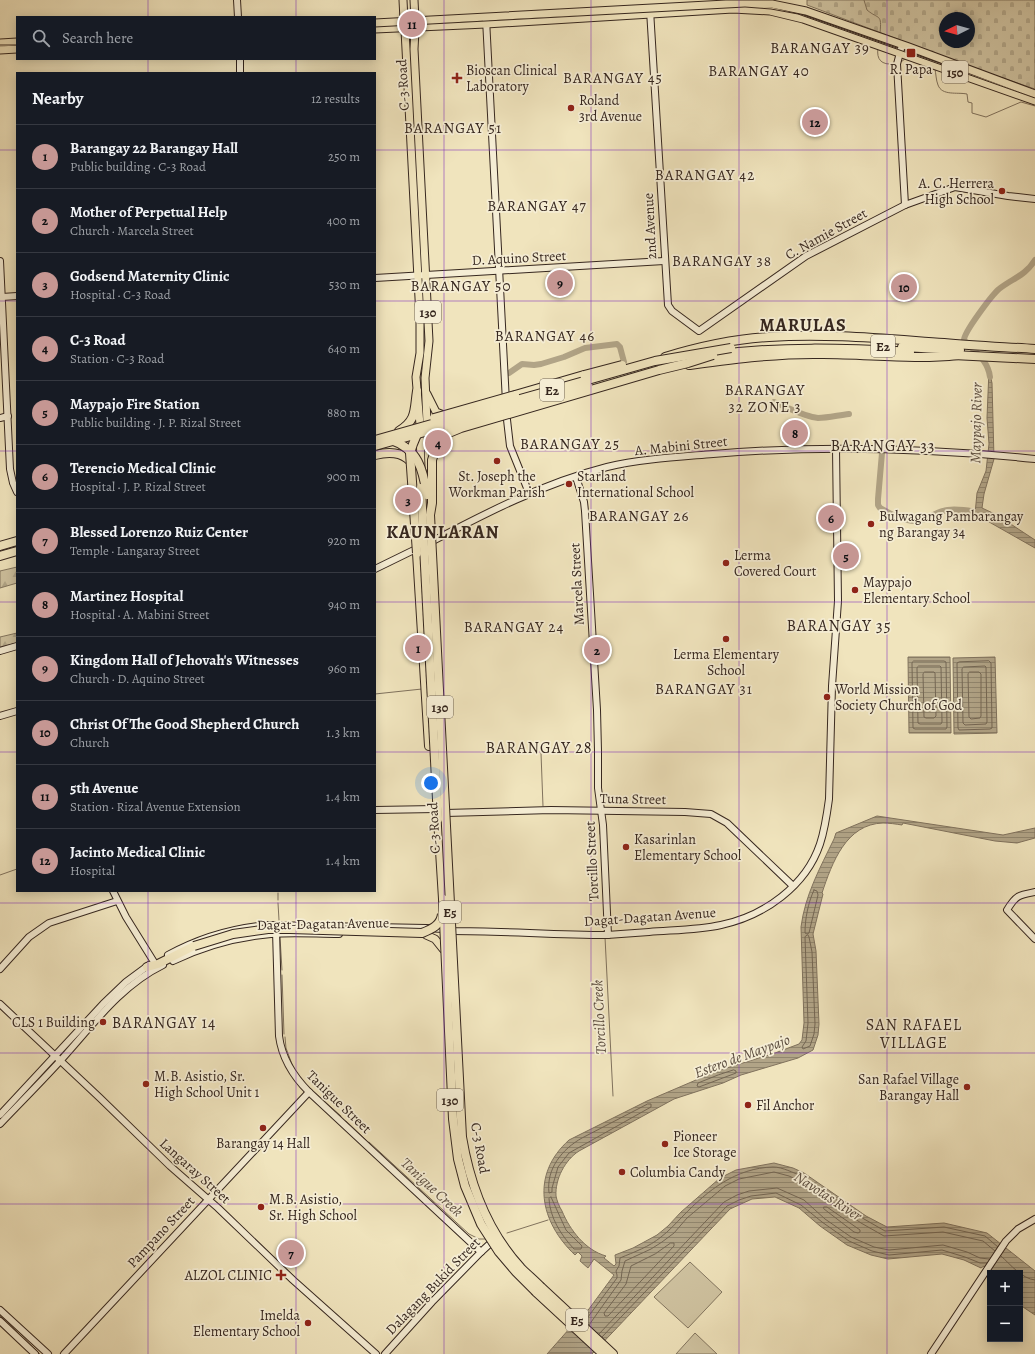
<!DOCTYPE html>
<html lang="en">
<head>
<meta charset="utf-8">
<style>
	:root { --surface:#171b24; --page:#20242c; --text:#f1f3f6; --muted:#9ea1a6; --line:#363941; --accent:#c59692 }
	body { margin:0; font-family:Alegreya,serif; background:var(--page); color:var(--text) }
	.controls { position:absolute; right:12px; bottom:12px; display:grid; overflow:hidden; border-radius:0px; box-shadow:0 2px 10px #0003 }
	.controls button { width:36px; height:36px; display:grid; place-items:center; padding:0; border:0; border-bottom:1px solid var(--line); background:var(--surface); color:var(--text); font:20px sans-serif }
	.compass { position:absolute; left:939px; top:12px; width:36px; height:36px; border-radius:50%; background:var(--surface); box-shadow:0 2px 10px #0003; rotate:265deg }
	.you { position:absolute; left:431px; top:783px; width:14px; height:14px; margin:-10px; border:3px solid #fff; border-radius:50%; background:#1a73e8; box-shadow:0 0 0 6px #1a73e833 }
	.badge { display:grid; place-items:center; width:26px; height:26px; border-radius:50%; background:var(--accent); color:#111; font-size:13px; font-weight:700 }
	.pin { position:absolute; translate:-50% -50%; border:2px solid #fff; box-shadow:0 1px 4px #0006 }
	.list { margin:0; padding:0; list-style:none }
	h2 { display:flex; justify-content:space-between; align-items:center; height:52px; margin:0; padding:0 16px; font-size:17px }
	h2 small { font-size:13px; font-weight:400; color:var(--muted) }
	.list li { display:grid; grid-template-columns:26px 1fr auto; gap:12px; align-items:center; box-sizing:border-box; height:64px; padding:0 16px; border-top:1px solid var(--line) }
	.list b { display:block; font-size:15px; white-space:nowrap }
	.list p { margin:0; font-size:13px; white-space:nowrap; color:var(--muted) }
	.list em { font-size:13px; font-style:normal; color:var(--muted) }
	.icon { flex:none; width:22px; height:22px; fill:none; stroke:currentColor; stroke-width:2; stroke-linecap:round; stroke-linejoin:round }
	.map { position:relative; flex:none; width:1035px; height:1354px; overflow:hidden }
	.search { position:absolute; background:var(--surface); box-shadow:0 2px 10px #0003; left:16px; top:16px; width:360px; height:44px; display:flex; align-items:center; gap:10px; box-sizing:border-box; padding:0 14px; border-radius:0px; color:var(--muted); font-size:15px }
	.panel { position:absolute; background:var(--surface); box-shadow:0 2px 10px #0003; left:16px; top:72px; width:360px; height:820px; border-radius:0px }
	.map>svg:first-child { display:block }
	.grass { fill:#d0c4a2; stroke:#837660 }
	.forest { fill:url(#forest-firs); stroke:#837660 }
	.cemetery { fill:url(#cemetery-stones); stroke:#837660; fill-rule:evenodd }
	.water { fill:url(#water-rules); stroke:#80725d }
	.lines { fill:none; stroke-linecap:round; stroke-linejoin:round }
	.shore { stroke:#746653; stroke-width:1 }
	.stream { stroke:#80725d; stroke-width:1 }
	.river { stroke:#b1a487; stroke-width:6 }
	.secondary-casing { stroke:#36271f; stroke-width:8 }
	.primary-casing { stroke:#36271f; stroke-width:9 }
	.highway-casing { stroke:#36271f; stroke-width:10 }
	.secondary { stroke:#f5edd4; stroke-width:6 }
	.primary { stroke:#f0e4bd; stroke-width:7 }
	.highway { stroke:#f0e4bd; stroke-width:8 }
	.tram { stroke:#36271f; stroke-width:1 }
	.highway-bridge-casing { stroke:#36271f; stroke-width:10; stroke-linecap:butt }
	.highway-bridge { stroke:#f0e4bd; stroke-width:8 }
	.grid { fill:none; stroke:#7b2cbf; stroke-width:1; stroke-opacity:0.55 }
	.poi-dot { fill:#8f2418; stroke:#f5edd4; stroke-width:1.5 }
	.labels { text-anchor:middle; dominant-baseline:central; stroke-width:3.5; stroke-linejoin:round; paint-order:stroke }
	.shield { fill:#f5edd4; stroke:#6f6255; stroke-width:1 }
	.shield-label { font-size:13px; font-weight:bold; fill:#36271f }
	.poi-label { font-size:14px; fill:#36271f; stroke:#f5edd4; text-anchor:start }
	.street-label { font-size:14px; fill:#36271f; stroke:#f5edd4 }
	.neighbourhood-label { font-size:15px; letter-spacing:1px; fill:#36271f; stroke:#f5edd4 }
	.water-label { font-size:15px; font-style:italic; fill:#5b4c3e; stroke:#f5edd4 }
	.quarter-label { font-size:16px; letter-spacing:1px; fill:#36271f; stroke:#f5edd4 }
	.district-label { font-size:18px; font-weight:bold; letter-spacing:1px; fill:#36271f; stroke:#f5edd4 }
</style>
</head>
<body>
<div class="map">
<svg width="1035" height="1354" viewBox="0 0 1035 1354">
	<defs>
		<pattern id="forest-firs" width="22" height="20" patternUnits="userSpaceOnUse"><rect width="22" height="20" fill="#d0c4a2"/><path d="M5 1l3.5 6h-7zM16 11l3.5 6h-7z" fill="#b3a88b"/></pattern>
		<pattern id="cemetery-stones" width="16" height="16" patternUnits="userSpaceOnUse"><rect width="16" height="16" fill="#d0c4a2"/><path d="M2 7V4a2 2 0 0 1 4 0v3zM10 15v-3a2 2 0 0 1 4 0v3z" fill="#b3a88b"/></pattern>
		<pattern id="water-rules" width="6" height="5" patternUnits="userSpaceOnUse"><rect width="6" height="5" fill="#b1a487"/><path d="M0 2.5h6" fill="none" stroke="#91866e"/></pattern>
	</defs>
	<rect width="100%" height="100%" fill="#f0e4bd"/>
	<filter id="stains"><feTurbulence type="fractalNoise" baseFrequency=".005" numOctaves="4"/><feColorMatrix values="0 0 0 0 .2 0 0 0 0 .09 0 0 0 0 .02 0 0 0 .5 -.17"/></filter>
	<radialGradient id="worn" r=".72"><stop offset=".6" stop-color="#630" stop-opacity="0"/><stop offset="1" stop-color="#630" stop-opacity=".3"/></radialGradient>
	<g class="grass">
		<polygon points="690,1262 722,1292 688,1328 654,1297"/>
		<polygon points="695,1333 717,1354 676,1354"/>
	</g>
	<g class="forest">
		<polygon points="17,567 17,583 0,588 0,571"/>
		<polygon points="17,633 17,643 0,647 0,637"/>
	</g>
	<path class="cemetery" d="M807,0h228v89l-50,-17 -178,-67zM945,18h24v24h-24z"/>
	<g class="water">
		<polygon points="989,370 992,383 994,459 984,494 982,508 997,515 1035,540 1035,548 975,514 977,493 986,471 989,444 987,418"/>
		<polygon points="908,657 950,657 951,733 909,733"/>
		<polygon points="995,657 997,733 954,734 953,658"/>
		<path d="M877,816l126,19 32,-7v10l-18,5 -22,-2 -92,-18 -1,2c-6,-1 -13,-2 -19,-2 -37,1 -51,40 -61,70l1,1 -10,40 3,17 3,73 -1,11 -5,15 -15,8 -57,17 -18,8 -49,16 -95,52c-14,9 -24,28 -23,45 1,5 3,10 6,15 8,19 23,39 44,45l-2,2 10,8 2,-2 -1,-9 18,-7 24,-13 11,-9 13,-14 39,-34 16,-8 38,-7 19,5 11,5 62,43 21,11 57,-4 43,10 48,38v44l-15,-10v-32h-28l-1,-2 -7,-5 -3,2 -17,-8 -22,-6 -54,5 -17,-4 -24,-10 -27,-19 -21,-18 -24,-11 -23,2 -22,10 -138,145h-45l23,-26 13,-11 31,-42 -20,-16 -6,9 -8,-7 2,-5 -4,-4 -3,3c-35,-33 -45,-80 -6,-115l78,-39 70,-30 58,-18 24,-9 3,-4 2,-17 -3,-96c4,-32 19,-59 33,-88l2,-6z"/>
	</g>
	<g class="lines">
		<g class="shore">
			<polygon points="914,661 944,661 946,662 947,727 946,729 915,729 913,728 912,663"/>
			<polygon points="989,661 991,663 992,728 990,729 959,730 958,728 957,663 959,662"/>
			<polygon points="919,666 940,666 941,667 942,722 941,724 920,724 918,723 917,668"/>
			<polygon points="964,667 985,666 986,667 987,722 986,724 965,725 963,723 962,669"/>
			<polygon points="925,672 934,672 935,673 936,716 934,718 926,718 924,717 923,674"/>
			<polygon points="970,672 979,672 981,674 981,716 980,718 971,719 969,717 968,674"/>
			<path d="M814,890l3,1 1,4 -9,38 -2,1 -2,-1c0,-14 3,-30 9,-43z"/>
			<polygon points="808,935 809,937 812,952 815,1024 814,1034 810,1046 803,1049 802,1047 806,1041 808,1023 805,937"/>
			<polygon points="734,1070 736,1071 736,1073 699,1087 697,1086 698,1083 718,1075"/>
			<path d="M648,1104h3v3l-82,46 -11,14 -6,21v4l-3,1c-3,-24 13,-44 33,-55z"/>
			<path d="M551,1197l15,33 16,16 -1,3h-7c-13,-14 -24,-31 -25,-50z"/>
			<polygon points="824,1207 827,1207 860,1230 860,1232 858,1233 854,1232 824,1209"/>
			<polygon points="671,1243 674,1243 674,1246 608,1316 605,1316 604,1313 626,1284 631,1266 655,1254"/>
			<path d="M1001,1256c9,8 21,23 34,24"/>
			<path d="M585,1321l32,-43v-3l-1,-4 3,-5 1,-8c14,-6 29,-11 41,-21 8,-6 15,-14 22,-21 25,-26 53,-48 90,-49 10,0 20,6 29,9l62,43 21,12 59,-4 41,9 13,11"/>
			<polyline points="589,1325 621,1280 622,1271 625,1261 651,1249 662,1242 674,1233 687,1218 725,1186 739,1179 774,1172 789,1176 800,1181 861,1223 884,1236 943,1232 983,1241 995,1251"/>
			<polyline points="599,1334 724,1202 737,1195 749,1191 777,1188 804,1200 825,1219 851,1237 874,1247 889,1250 943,1245 967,1252 980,1258 989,1259"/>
			<polyline points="602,1337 727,1206 739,1200 751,1196 776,1193 801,1205 822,1222 849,1241 872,1251 889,1255 942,1250 965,1257 980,1263 987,1263"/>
		</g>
		<g class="stream">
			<path d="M864,0l3,10c12,10 15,3 13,23"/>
			<path d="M878,48c-2,12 4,17 15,16"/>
			<polyline points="901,62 906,58"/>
			<path d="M935,69c1,5 1,11 3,16 4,11 19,7 29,9l1,8 4,1v10l14,4 35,-15 14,4"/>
			<polyline points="375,694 422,689"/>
			<polyline points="541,753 543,806"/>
			<polyline points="600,828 600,834"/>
			<polyline points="0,875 17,869"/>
			<polyline points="278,893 278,900"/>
			<polyline points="278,903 279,920"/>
			<polyline points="280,937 282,970"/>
			<polyline points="605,937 613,1096"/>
			<polyline points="282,975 284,1034"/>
			<polyline points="285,1037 286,1048 293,1067"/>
			<polyline points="305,1084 341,1116"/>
			<polyline points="346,1121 366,1140"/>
			<polyline points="369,1142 469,1234 479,1239 486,1239"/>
			<polyline points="507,1233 548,1220"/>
			<polyline points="0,1316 40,1354"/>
		</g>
		<g class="river">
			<polyline points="509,373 522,364 534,365 541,364 564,357 585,348 617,344 620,347 624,362"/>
			<path d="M990,377c-2,-17 -16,-26 -26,-37 0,-8 28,-45 35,-51 14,-11 26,-13 36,-29"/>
			<path d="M774,402c13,5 30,15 44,16 10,0 21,-3 31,-4"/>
			<path d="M882,453l-4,46v6l2,3c11,6 24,14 37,13 9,0 17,-8 26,-10 8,-3 33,-1 40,4"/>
		</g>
		<g class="secondary-casing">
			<g id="secondary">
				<polyline points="237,0 238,17"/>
				<polyline points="650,10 668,305 672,311 699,331 806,256 905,205 955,187 1008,196 1035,199"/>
				<polyline points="486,19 506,402"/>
				<polyline points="902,45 897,64 905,205"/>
				<polyline points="240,59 240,73"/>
				<polyline points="0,261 10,469 13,483 17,492"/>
				<polyline points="375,278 664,261"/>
				<polyline points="2,297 17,296"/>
				<polyline points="506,411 510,446 529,493"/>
				<polyline points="0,418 8,416"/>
				<polyline points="576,477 584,502 585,511 597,710 598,751 598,788 603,825 608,935"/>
				<path d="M429,543c57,-30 115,-60 178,-76 34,-8 71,-10 106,-13 107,-9 215,-6 322,5"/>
				<polyline points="375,569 420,547"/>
				<polyline points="0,651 17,646"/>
				<polyline points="0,716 17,711"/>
				<polyline points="375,810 436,809"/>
				<polyline points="446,813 551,810 685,812 711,814 727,823 793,886"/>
				<polyline points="113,891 126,917 154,962"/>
				<path d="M1035,892c-16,3 -19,3 -28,18l28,29"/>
				<path d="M276,931l3,105c3,23 14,40 30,56l172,160"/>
				<path d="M168,955c31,-17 64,-27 100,-30l158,3 17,1 9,2c52,0 103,4 155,4 14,-1 28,-2 42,-3 24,-2 49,-2 72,-7 43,-9 85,-39 99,-81 5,-15 7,-30 9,-45l3,-113 6,-85 -2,-152"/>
				<path d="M173,961c31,-15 64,-24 98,-27 23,-2 46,0 68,0"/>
				<polyline points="0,969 29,937 49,923 117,901"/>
				<polyline points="0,1004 100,1098 170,1166 218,1208 293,1280 376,1354"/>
				<polyline points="0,1115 103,1004 126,982 149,965"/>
				<path d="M0,1124c20,-21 41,-42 61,-64 31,-34 59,-74 102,-95"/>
				<polyline points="0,1310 48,1354"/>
				<polyline points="0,1321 35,1354"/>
				<polyline points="64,1354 309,1092"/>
				<polyline points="385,1354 432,1302 481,1252 495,1239"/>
				<polyline points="931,1354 1006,1241 1018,1229 1035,1219"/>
			</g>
		</g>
		<g class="primary-casing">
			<g id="primary">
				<polyline points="403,0 404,20"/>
				<polyline points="414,0 415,20"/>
				<polyline points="375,23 726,4 772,4 806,11 909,47 1035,94"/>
				<polyline points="375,29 486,24 733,9 770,11 803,19 1035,101"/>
				<polyline points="405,30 420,317 420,353 416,377 420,425 421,468"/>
				<polyline points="415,30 414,49 429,341 425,378 429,467"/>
				<polyline points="0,43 17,42"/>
				<polyline points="0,50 17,49"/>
				<polyline points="427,394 436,412 446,416"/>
				<path d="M431,452c2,-12 7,-18 18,-25"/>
				<polyline points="426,935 435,939 443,949"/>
			</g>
		</g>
		<g class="highway-casing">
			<g id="highway">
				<polyline points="902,347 960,350"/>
				<path d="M713,355c67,-9 130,-7 197,-3"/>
				<polyline points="953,355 1035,359"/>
				<path d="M665,357c33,-10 69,-18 104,-20 58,-4 117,2 175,6 30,3 61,4 91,6"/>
				<path d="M689,365c45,-6 89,-12 134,-11 46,0 90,6 135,1"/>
				<polyline points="515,395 584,375"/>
				<path d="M399,431c18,-11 15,-21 18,-40"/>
				<path d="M375,455c29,-7 41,5 46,33"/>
				<polyline points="0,546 17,541"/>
				<polyline points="417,553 429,746"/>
				<polyline points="0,556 17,551"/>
				<polyline points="438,819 443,899"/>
				<polyline points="147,967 158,964 194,946"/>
				<polyline points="541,1287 613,1354"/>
				<polyline points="536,1292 603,1354"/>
			</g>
		</g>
		<use href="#secondary" class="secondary"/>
		<use href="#primary" class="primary"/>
		<use href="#highway" class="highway"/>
		<g class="tram">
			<polyline points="375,27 745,7 771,9 798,14 1035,98"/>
			<polyline points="0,45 17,45"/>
		</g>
		<g class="highway-bridge-casing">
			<g id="highway-bridge">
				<polyline points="584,375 622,365"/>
				<polyline points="434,418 515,395"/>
				<polyline points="375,440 655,361 731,348"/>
				<path d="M391,440c27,9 32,29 36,55"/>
				<polyline points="375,446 588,386"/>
				<polyline points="421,488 438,819"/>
				<polyline points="417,553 410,453 413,444 418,432"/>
				<polyline points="443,899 453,1119 458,1159 465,1186 481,1224 499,1252 516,1272 536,1292"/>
				<path d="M194,946l39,-12 35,-5h22l132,4c10,-4 19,-8 20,-19"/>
				<path d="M541,1287c-7,-7 -14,-13 -20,-19 -34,-37 -51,-83 -59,-131l-32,-622 2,-12v-43l4,-12 4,-7 4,-6 17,-7 198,-58 29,-7 25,-8"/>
			</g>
		</g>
		<use href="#highway-bridge" class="highway-bridge"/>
	</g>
	<path class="grid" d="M148,0v17M296,0v17M444,0v1354M591,0v1354M739,0v1354M887,0v1354M148,59v14M296,59v14M0,150h17M375,150h660M0,301h17M375,301h660M0,451h17M375,451h660M0,602h17M375,602h660M0,752h17M375,752h660M148,891v463M296,891v463M0,903h1035M0,1053h1035M0,1204h1035"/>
	<g class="poi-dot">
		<rect x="906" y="48" width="10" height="10" rx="2"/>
		<path d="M455 72h4v4h4v4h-4v4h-4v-4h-4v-4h4z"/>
		<circle cx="571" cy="108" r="4"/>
		<circle cx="1002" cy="191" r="4"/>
		<circle cx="497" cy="461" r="4"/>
		<circle cx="569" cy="484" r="4"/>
		<circle cx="871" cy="524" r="4"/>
		<circle cx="726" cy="563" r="4"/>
		<circle cx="855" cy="590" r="4"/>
		<circle cx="726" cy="639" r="4"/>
		<circle cx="827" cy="697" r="4"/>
		<circle cx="626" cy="847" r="4"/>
		<circle cx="103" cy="1022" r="4"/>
		<circle cx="146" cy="1084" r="4"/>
		<circle cx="967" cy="1087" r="4"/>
		<circle cx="748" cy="1105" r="4"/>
		<circle cx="263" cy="1128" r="4"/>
		<circle cx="665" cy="1144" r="4"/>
		<circle cx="622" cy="1172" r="4"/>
		<circle cx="261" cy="1207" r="4"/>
		<path d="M279 1269h4v4h4v4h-4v4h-4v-4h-4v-4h4z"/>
		<circle cx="308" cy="1323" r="4"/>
	</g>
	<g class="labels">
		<g class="shield">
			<rect x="942" y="61" width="26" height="22" rx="3"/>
			<rect x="415" y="301" width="26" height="22" rx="3"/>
			<rect x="871" y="335" width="24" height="22" rx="3"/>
			<rect x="540" y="379" width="24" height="22" rx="3"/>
			<rect x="427" y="696" width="26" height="22" rx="3"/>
			<rect x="439" y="901" width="22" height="22" rx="3"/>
			<rect x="437" y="1089" width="26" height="22" rx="3"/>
			<rect x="566" y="1309" width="22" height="22" rx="3"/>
		</g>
		<g class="shield-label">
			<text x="955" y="72">150</text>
			<text x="428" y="312">130</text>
			<text x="883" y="346">E2</text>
			<text x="552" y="390">E2</text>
			<text x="440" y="707">130</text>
			<text x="450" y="912">E5</text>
			<text x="450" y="1100">130</text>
			<text x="577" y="1320">E5</text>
		</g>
		<g class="poi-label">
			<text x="911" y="69" text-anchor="middle">R. Papa</text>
			<text x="466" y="70">Bioscan Clinical<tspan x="466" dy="16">Laboratory</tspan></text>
			<text x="579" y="100">Roland<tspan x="579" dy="16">3rd Avenue</tspan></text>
			<text x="994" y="183" text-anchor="end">A. C. Herrera<tspan x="994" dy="16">High School</tspan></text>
			<text x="497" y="476" text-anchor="middle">St. Joseph the<tspan x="497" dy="16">Workman Parish</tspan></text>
			<text x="577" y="476">Starland<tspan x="577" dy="16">International School</tspan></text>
			<text x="879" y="516">Bulwagang Pambarangay<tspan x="879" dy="16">ng Barangay 34</tspan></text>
			<text x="734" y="555">Lerma<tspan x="734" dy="16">Covered Court</tspan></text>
			<text x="863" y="582">Maypajo<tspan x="863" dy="16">Elementary School</tspan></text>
			<text x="726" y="654" text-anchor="middle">Lerma Elementary<tspan x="726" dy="16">School</tspan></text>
			<text x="835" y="689">World Mission<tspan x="835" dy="16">Society Church of God</tspan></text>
			<text x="634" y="839">Kasarinlan<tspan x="634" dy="16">Elementary School</tspan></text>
			<text x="95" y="1022" text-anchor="end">CLS 1 Building</text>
			<text x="154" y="1076">M.B. Asistio, Sr.<tspan x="154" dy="16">High School Unit 1</tspan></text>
			<text x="959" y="1079" text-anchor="end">San Rafael Village<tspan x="959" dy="16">Barangay Hall</tspan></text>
			<text x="756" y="1105">Fil Anchor</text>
			<text x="673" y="1136">Pioneer<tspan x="673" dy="16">Ice Storage</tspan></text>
			<text x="263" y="1143" text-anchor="middle">Barangay 14 Hall</text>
			<text x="630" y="1172">Columbia Candy</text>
			<text x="269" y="1199">M.B. Asistio,<tspan x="269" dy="16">Sr. High School</tspan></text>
			<text x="272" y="1275" text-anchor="end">ALZOL CLINIC</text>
			<text x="300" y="1315" text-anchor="end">Imelda<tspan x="300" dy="16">Elementary School</tspan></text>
		</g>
		<g class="street-label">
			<text transform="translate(403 85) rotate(-93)">C-3 Road</text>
			<text transform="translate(650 226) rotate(-93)">2nd Avenue</text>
			<text transform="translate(826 234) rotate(-29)">C. Namie Street</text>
			<text transform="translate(519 258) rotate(-3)">D. Aquino Street</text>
			<text transform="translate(681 446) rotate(-6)">A. Mabini Street</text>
			<text transform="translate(577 584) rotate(-93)">Marcela Street</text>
			<text transform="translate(633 799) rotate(1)">Tuna Street</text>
			<text transform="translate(434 828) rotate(-93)">C-3 Road</text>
			<text transform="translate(592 861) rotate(-93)">Torcillo Street</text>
			<text transform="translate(650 917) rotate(-4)">Dagat-Dagatan Avenue</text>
			<text transform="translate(323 924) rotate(-1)">Dagat-Dagatan Avenue</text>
			<text transform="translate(339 1102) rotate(44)">Tanigue Street</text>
			<text transform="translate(480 1148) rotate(80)">C-3 Road</text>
			<text transform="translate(195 1171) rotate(42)">Langaray Street</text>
			<text transform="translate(161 1232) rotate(-47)">Pampano Street</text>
			<text transform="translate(433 1286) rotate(-46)">Dalagang Bukid Street</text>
		</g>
		<g class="neighbourhood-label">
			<text x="820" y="48">BARANGAY 39</text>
			<text x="759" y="71">BARANGAY 40</text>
			<text x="613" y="78">BARANGAY 45</text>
			<text x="453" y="128">BARANGAY 51</text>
			<text x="705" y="175">BARANGAY 42</text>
			<text x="537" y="206">BARANGAY 47</text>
			<text x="722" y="261">BARANGAY 38</text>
			<text x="461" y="286">BARANGAY 50</text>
			<text x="545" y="336">BARANGAY 46</text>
			<text x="765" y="390">BARANGAY<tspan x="765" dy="17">32 ZONE 3</tspan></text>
			<text x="570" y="444">BARANGAY 25</text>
			<text x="639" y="516">BARANGAY 26</text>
			<text x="514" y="627">BARANGAY 24</text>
			<text x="704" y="689">BARANGAY 31</text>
		</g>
		<g class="water-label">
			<text transform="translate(976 423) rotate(-89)">Maypajo River</text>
			<text transform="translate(599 1017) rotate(-93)">Torcillo Creek</text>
			<text transform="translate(742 1056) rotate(-20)">Estero de Maypajo</text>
			<text transform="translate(432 1187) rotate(43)">Tanigue Creek</text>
			<text transform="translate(828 1196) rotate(33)">Navotas River</text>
		</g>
		<g class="quarter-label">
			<text x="883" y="446">BARANGAY 33</text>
			<text x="839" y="626">BARANGAY 35</text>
			<text x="539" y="748">BARANGAY 28</text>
			<text x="164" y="1023">BARANGAY 14</text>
			<text x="914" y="1025">SAN RAFAEL<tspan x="914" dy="18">VILLAGE</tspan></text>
		</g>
		<g class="district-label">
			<text x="803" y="325">MARULAS</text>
			<text x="443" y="532">KAUNLARAN</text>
		</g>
	</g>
	<rect width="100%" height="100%" filter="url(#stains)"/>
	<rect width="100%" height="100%" fill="url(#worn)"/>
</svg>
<div class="controls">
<button>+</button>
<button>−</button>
</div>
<svg class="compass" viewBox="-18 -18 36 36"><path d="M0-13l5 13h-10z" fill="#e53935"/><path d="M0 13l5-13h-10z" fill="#9ea1a6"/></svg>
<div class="you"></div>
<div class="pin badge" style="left:418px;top:648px">1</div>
<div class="pin badge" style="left:597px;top:650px">2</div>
<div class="pin badge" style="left:408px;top:500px">3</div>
<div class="pin badge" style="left:438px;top:443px">4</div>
<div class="pin badge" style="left:846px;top:556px">5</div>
<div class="pin badge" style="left:831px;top:518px">6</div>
<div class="pin badge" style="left:291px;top:1253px">7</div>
<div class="pin badge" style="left:795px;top:433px">8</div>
<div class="pin badge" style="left:560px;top:283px">9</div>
<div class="pin badge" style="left:904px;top:287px">10</div>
<div class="pin badge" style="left:412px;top:24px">11</div>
<div class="pin badge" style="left:815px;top:122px">12</div>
<div class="search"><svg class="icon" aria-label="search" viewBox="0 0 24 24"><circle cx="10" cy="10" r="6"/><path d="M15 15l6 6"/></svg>Search here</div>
<section class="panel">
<h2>Nearby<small>12 results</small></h2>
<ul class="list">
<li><span class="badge">1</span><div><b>Barangay 22 Barangay Hall</b><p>Public building · C-3 Road</p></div><em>250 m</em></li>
<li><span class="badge">2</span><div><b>Mother of Perpetual Help</b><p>Church · Marcela Street</p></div><em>400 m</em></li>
<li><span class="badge">3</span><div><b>Godsend Maternity Clinic</b><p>Hospital · C-3 Road</p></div><em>530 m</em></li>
<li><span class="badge">4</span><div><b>C-3 Road</b><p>Station · C-3 Road</p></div><em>640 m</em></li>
<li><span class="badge">5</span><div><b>Maypajo Fire Station</b><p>Public building · J. P. Rizal Street</p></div><em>880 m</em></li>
<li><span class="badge">6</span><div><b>Terencio Medical Clinic</b><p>Hospital · J. P. Rizal Street</p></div><em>900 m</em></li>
<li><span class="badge">7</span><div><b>Blessed Lorenzo Ruiz Center</b><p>Temple · Langaray Street</p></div><em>920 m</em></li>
<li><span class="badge">8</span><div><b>Martinez Hospital</b><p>Hospital · A. Mabini Street</p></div><em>940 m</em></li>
<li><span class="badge">9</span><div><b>Kingdom Hall of Jehovah's Witnesses</b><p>Church · D. Aquino Street</p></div><em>960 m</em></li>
<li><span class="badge">10</span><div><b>Christ Of The Good Shepherd Church</b><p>Church</p></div><em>1.3 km</em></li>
<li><span class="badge">11</span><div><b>5th Avenue</b><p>Station · Rizal Avenue Extension</p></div><em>1.4 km</em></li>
<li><span class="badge">12</span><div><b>Jacinto Medical Clinic</b><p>Hospital</p></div><em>1.4 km</em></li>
</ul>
</section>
</div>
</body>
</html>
